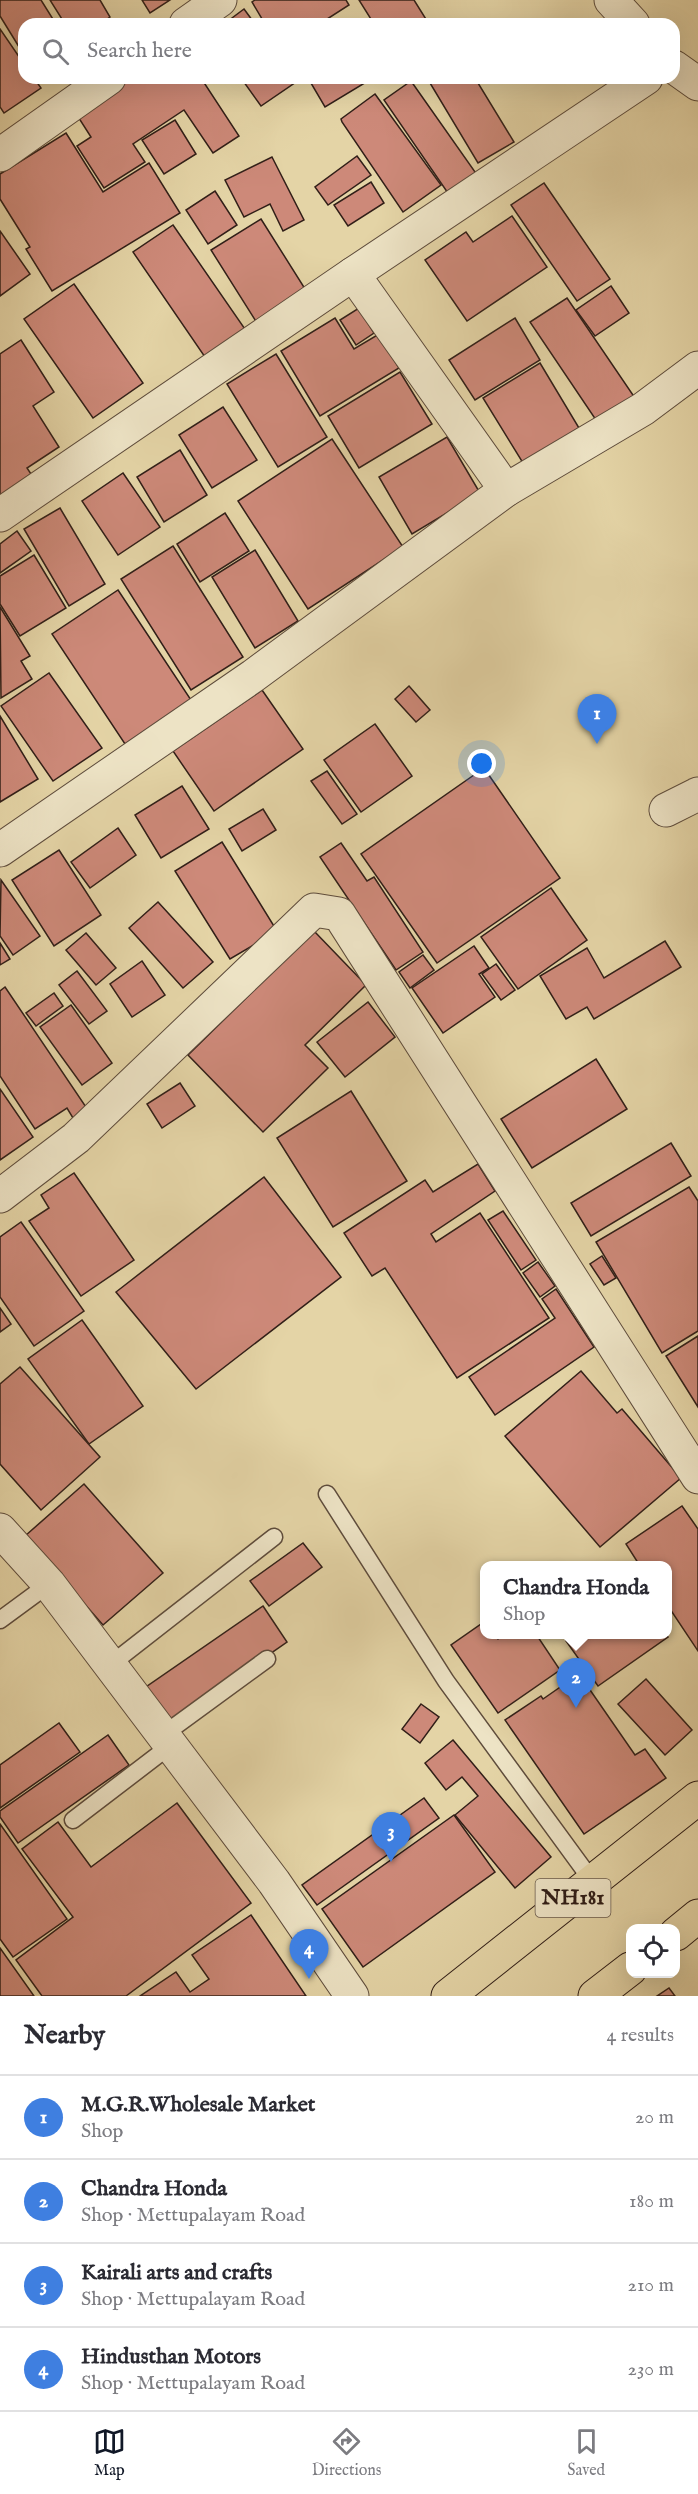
<!DOCTYPE html>
<html lang="en">
<head>
<meta charset="utf-8">
<style>
	:root { --surface:#fff; --page:#f2f2f3; --text:#2b2b33; --muted:#7c7c81; --line:#e1e1e2; --accent:#111827 }
	body { margin:0; font-family:"IM FELL English",serif; background:var(--page); color:var(--text) }
	.controls { position:absolute; right:18px; bottom:18px; display:grid; overflow:hidden; border-radius:12px; box-shadow:0 6px 24px #0002 }
	.controls button { width:54px; height:54px; display:grid; place-items:center; padding:0; border:0; border-bottom:2px solid var(--line); background:var(--surface); color:var(--text); font:30px sans-serif }
	.you { position:absolute; left:482px; top:764px; width:21px; height:21px; margin:-15px; border:4px solid #fff; border-radius:50%; background:#1a73e8; box-shadow:0 0 0 9px #1a73e833 }
	.badge { display:grid; place-items:center; width:39px; height:39px; border-radius:50%; background:var(--accent); color:#fff; font-size:20px; font-weight:700 }
	.pin { position:absolute; translate:-50% -50px; filter:drop-shadow(0 2px 3px #0008) }
	.pin::after { content:''; position:absolute; top:32px; width:21px; height:18px; background:inherit; clip-path:polygon(0 0,100% 0,50% 100%) }
	.popup { position:absolute; left:480px; top:1561px; width:192px; height:78px; box-sizing:border-box; display:grid; place-content:center; border-radius:12px; background:var(--surface); filter:drop-shadow(0 2px 4px #0005); font-size:20px; white-space:nowrap; color:var(--muted) }
	.popup b { font-size:22px; color:var(--text) }
	.popup::after { content:''; position:absolute; left:50%; top:100%; margin-left:-12px; border:12px solid transparent; border-top-color:var(--surface) }
	.list { margin:0; padding:0; list-style:none }
	h2 { display:flex; justify-content:space-between; align-items:center; height:78px; margin:0; padding:0 24px; font-size:26px }
	h2 small { font-size:20px; font-weight:400; color:var(--muted) }
	.list li { display:grid; grid-template-columns:39px 1fr auto; gap:18px; align-items:center; box-sizing:border-box; height:84px; padding:0 24px; border-top:2px solid var(--line) }
	.list b { display:block; font-size:22px; white-space:nowrap }
	.list p { margin:0; font-size:20px; white-space:nowrap; color:var(--muted) }
	.list em { font-size:20px; font-style:normal; color:var(--muted) }
	.icon { flex:none; width:33px; height:33px; fill:none; stroke:currentColor; stroke-width:2; stroke-linecap:round; stroke-linejoin:round }
	.map { position:relative; flex:none; width:698px; height:1996px; overflow:hidden }
	.search { position:absolute; background:var(--surface); box-shadow:0 6px 24px #0002; left:18px; right:18px; top:18px; height:66px; display:flex; align-items:center; gap:15px; box-sizing:border-box; padding:0 21px; border-radius:18px; color:var(--muted); font-size:22px }
	.sheet { height:414px; background:var(--surface) }
	nav { display:flex; justify-content:space-around; align-items:center; box-sizing:border-box; height:84px; border-top:2px solid var(--line); background:var(--surface); font-size:16px; color:var(--muted) }
	nav a { display:grid; justify-items:center; gap:3px }
	nav .on { color:var(--accent) }
	.map>svg:first-child { display:block }
	.building { fill:#cd8979; stroke:#311f18; stroke-width:1.5 }
	.lines { fill:none; stroke-linecap:round; stroke-linejoin:round }
	.lane-casing { stroke:#5e4c3c; stroke-width:19 }
	.street-casing { stroke:#5e4c3c; stroke-width:35 }
	.highway-casing { stroke:#311f18; stroke-width:35 }
	.lane { stroke:#ede3c5; stroke-width:16 }
	.street { stroke:#ede3c5; stroke-width:33 }
	.highway { stroke:#e4d4a6; stroke-width:33 }
	.labels { text-anchor:middle; dominant-baseline:central; stroke-width:6; stroke-linejoin:round; paint-order:stroke }
	.shield { fill:#ede3c5; stroke:#695a4c; stroke-width:1.5 }
	.shield-label { font-size:22px; font-weight:bold; fill:#311f18 }
</style>
</head>
<body>
<div class="map">
<svg width="698" height="1996" viewBox="0 0 698 1996">
	<rect width="100%" height="100%" fill="#e4d4a6"/>
	<filter id="stains"><feTurbulence type="fractalNoise" baseFrequency=".00333" numOctaves="4"/><feColorMatrix values="0 0 0 0 .2 0 0 0 0 .09 0 0 0 0 .02 0 0 0 .5 -.17"/></filter>
	<radialGradient id="worn" r=".72"><stop offset=".6" stop-color="#630" stop-opacity="0"/><stop offset="1" stop-color="#630" stop-opacity=".3"/></radialGradient>
	<g class="building">
		<polygon points="0,0 41,0 56,24 24,24 24,55 0,16"/>
		<polygon points="50,0 100,0 110,17 100,24 65,24"/>
		<polygon points="142,0 170,0 150,13"/>
		<polygon points="255,0 346,0 349,5 324,21 326,24 265,24 252,2"/>
		<polygon points="359,0 414,0 429,24 374,24"/>
		<polygon points="244,9 255,24 224,24"/>
		<polygon points="0,29 24,64 24,78 34,78 41,88 4,113 0,107"/>
		<polygon points="128,78 201,78 239,136 213,153 184,110 133,144 145,162 104,188 77,146 91,137 75,112"/>
		<polygon points="241,78 293,78 296,82 261,106"/>
		<polygon points="308,78 373,78 325,107"/>
		<polygon points="427,78 475,78 514,142 478,163"/>
		<polygon points="411,81 480,179 452,199 384,100"/>
		<polygon points="375,94 441,185 403,212 342,122 341,119"/>
		<polygon points="175,120 196,154 164,174 142,140"/>
		<polygon points="66,133 103,192 149,163 180,213 52,291 26,249 30,247 0,199 0,174"/>
		<polygon points="357,156 371,175 328,205 315,187"/>
		<polygon points="272,157 304,220 283,231 270,204 244,217 225,180"/>
		<polygon points="371,182 384,203 348,226 334,205"/>
		<polygon points="544,183 610,279 577,301 511,205"/>
		<polygon points="215,191 237,225 208,244 186,210"/>
		<polygon points="512,216 547,267 467,321 425,260 466,232 473,242"/>
		<polygon points="261,219 307,292 257,323 211,250"/>
		<polygon points="173,225 247,332 207,360 133,252"/>
		<polygon points="0,231 30,274 0,296"/>
		<polygon points="74,284 143,383 93,418 24,319"/>
		<polygon points="611,286 629,313 595,336 576,310"/>
		<polygon points="567,298 635,398 598,423 530,322"/>
		<polygon points="359,308 374,333 356,345 340,320"/>
		<polygon points="335,318 354,349 379,334 399,368 320,416 281,351"/>
		<polygon points="515,318 540,360 475,400 449,360"/>
		<polygon points="21,340 54,392 33,406 59,447 27,468 33,477 0,498 0,354"/>
		<polygon points="276,354 327,437 278,467 227,384"/>
		<polygon points="540,363 579,428 523,463 483,398"/>
		<polygon points="400,372 432,424 359,468 328,416"/>
		<polygon points="223,407 257,460 212,488 179,435"/>
		<polygon points="447,437 480,493 412,534 379,477"/>
		<polygon points="332,439 403,547 308,609 238,501"/>
		<polygon points="180,450 207,495 164,522 137,477"/>
		<polygon points="123,473 160,527 118,555 82,501"/>
		<polygon points="60,508 105,584 69,606 24,529"/>
		<polygon points="225,513 249,551 200,582 177,544"/>
		<polygon points="17,531 31,551 0,573 0,544"/>
		<polygon points="173,546 243,657 191,690 121,579"/>
		<polygon points="255,550 298,621 255,648 212,577"/>
		<polygon points="34,555 66,608 20,636 0,604 0,576"/>
		<polygon points="118,590 191,700 125,744 52,634"/>
		<polygon points="0,607 30,656 21,661 32,679 1,698"/>
		<polygon points="49,673 102,748 53,781 1,706"/>
		<polygon points="409,686 430,710 416,722 395,699"/>
		<polygon points="262,690 303,749 214,811 173,751"/>
		<polygon points="0,716 38,779 0,802"/>
		<polygon points="375,724 412,776 361,812 324,760"/>
		<polygon points="484,768 560,878 437,963 361,854"/>
		<polygon points="327,771 357,814 342,824 311,781"/>
		<polygon points="182,786 209,829 161,858 135,815"/>
		<polygon points="263,809 276,830 242,851 229,829"/>
		<polygon points="118,828 136,855 90,888 71,862"/>
		<polygon points="222,842 277,931 230,959 175,871"/>
		<polygon points="341,843 367,881 374,877 423,952 396,970 320,857"/>
		<polygon points="59,850 101,915 54,946 12,880"/>
		<polygon points="1,880 40,936 13,955 0,936"/>
		<polygon points="551,888 587,940 518,989 481,937"/>
		<polygon points="158,902 213,962 183,988 129,928"/>
		<polygon points="314,931 366,985 305,1045 328,1068 263,1132 188,1055"/>
		<polygon points="86,933 116,968 96,985 66,950"/>
		<polygon points="665,941 681,967 594,1019 587,1007 566,1019 540,976 587,948 604,978"/>
		<polygon points="0,943 10,959 0,965"/>
		<polygon points="474,946 489,968 479,974 495,997 443,1033 412,988"/>
		<polygon points="423,955 434,970 410,988 399,972"/>
		<polygon points="142,961 165,995 132,1017 110,984"/>
		<polygon points="496,964 515,990 501,1000 482,974"/>
		<polygon points="77,971 107,1011 89,1024 59,985"/>
		<polygon points="5,987 90,1113 76,1123 67,1108 35,1129 0,1076 0,991"/>
		<polygon points="54,993 63,1006 36,1026 26,1013"/>
		<polygon points="368,1002 395,1037 345,1077 317,1042"/>
		<polygon points="71,1005 112,1063 82,1085 40,1027"/>
		<polygon points="596,1059 627,1109 532,1168 501,1119"/>
		<polygon points="180,1083 195,1106 162,1128 147,1104"/>
		<polygon points="0,1089 33,1137 0,1160"/>
		<polygon points="351,1091 407,1181 333,1227 277,1138"/>
		<polygon points="671,1143 691,1176 591,1236 571,1203"/>
		<polygon points="478,1164 495,1191 431,1234 436,1242 480,1213 549,1318 457,1378 385,1268 372,1276 344,1233 425,1180 433,1192"/>
		<polygon points="74,1173 134,1260 81,1296 29,1221 49,1208 41,1195"/>
		<polygon points="264,1177 341,1277 196,1389 116,1292"/>
		<polygon points="689,1187 698,1201 698,1331 662,1353 596,1242"/>
		<polygon points="503,1211 536,1260 521,1270 488,1220"/>
		<polygon points="21,1222 84,1311 34,1346 0,1297 0,1237"/>
		<polygon points="602,1256 616,1278 604,1285 590,1264"/>
		<polygon points="538,1262 555,1286 540,1297 523,1273"/>
		<polygon points="556,1289 594,1347 495,1415 469,1377 555,1318 542,1299"/>
		<polygon points="0,1308 11,1324 0,1332"/>
		<polygon points="82,1320 143,1406 89,1444 28,1359"/>
		<polygon points="698,1336 698,1407 666,1356"/>
		<polygon points="20,1367 100,1457 41,1510 0,1464 0,1384"/>
		<polygon points="581,1371 617,1413 622,1409 681,1478 600,1547 505,1436"/>
		<polygon points="84,1484 163,1573 103,1625 25,1536"/>
		<polygon points="682,1506 698,1529 698,1651 668,1606 668,1566 640,1566 626,1544"/>
		<polygon points="303,1543 322,1567 269,1606 250,1581"/>
		<polygon points="263,1606 287,1642 168,1725 143,1689"/>
		<polygon points="484,1622 484,1634 495,1634 498,1639 505,1634 536,1634 560,1670 498,1713 451,1645"/>
		<polygon points="576,1634 666,1634 668,1637 598,1686 566,1641"/>
		<polygon points="579,1674 635,1755 645,1749 666,1778 584,1834 505,1720 541,1696 543,1699"/>
		<polygon points="646,1679 692,1730 665,1755 618,1704"/>
		<polygon points="421,1704 439,1717 420,1743 402,1729"/>
		<polygon points="59,1723 80,1752 0,1808 0,1765"/>
		<polygon points="108,1735 129,1765 18,1843 0,1817 0,1811"/>
		<polygon points="453,1740 551,1857 515,1888 455,1815 478,1796 462,1777 446,1790 425,1763"/>
		<polygon points="424,1798 439,1818 317,1905 302,1885"/>
		<polygon points="177,1803 251,1903 126,1996 42,1996 16,1960 73,1917 22,1849 58,1822 91,1867"/>
		<polygon points="454,1815 495,1872 363,1967 322,1909"/>
		<polygon points="0,1824 67,1919 13,1957 0,1939"/>
		<polygon points="251,1915 306,1996 140,1996 176,1972 190,1992 209,1979 192,1955"/>
		<polygon points="0,1948 34,1996 0,1996"/>
		<polygon points="669,1988 675,1996 657,1996"/>
	</g>
	<g class="lines">
		<g class="lane-casing">
			<g id="lane">
				<polyline points="327,1494 446,1681 593,1882"/>
				<polyline points="0,1620 49,1584"/>
				<polyline points="110,1665 274,1537"/>
				<polyline points="163,1735 267,1659"/>
				<polyline points="73,1820 171,1745"/>
			</g>
		</g>
		<g class="street-casing">
			<g id="street">
				<polyline points="611,0 633,24"/>
				<polyline points="186,24 220,0"/>
				<polyline points="674,67 698,84"/>
				<polyline points="0,155 109,78"/>
				<polyline points="353,274 506,490"/>
				<polyline points="0,515 353,274 646,78"/>
				<polyline points="666,810 698,794"/>
				<polyline points="0,850 253,676 506,490 643,409 698,368"/>
				<polyline points="0,1196 76,1138 314,910 339,914 698,1477"/>
				<polyline points="0,1530 49,1584 274,1882 352,1996"/>
			</g>
		</g>
		<g class="highway-casing">
			<g id="highway">
				<polyline points="676,1934 698,1916"/>
				<polyline points="448,1996 698,1798"/>
				<polyline points="595,1996 630,1969"/>
			</g>
		</g>
		<use href="#lane" class="lane"/>
		<use href="#street" class="street"/>
		<use href="#highway" class="highway"/>
	</g>
	<g class="labels">
		<rect class="shield" x="535.5" y="1879" width="75" height="38" rx="4.5"/>
		<g class="shield-label">
			<text x="573" y="1898">NH181</text>
		</g>
	</g>
	<rect width="100%" height="100%" filter="url(#stains)"/>
	<rect width="100%" height="100%" fill="url(#worn)"/>
</svg>
<div class="controls">
<button><svg class="icon" aria-label="locate" viewBox="0 0 24 24"><circle cx="12" cy="12" r="6"/><path d="M12 2v4M12 18v4M2 12h4M18 12h4"/></svg></button>
</div>
<div class="you"></div>
<div class="pin badge" style="left:597px;top:744px;background:#3f7fe0">1</div>
<div class="pin badge" style="left:576px;top:1708px;background:#3f7fe0">2</div>
<div class="popup"><b>Chandra Honda</b>Shop</div>
<div class="pin badge" style="left:391px;top:1862px;background:#3f7fe0">3</div>
<div class="pin badge" style="left:309px;top:1979px;background:#3f7fe0">4</div>
<div class="search"><svg class="icon" aria-label="search" viewBox="0 0 24 24"><circle cx="10" cy="10" r="6"/><path d="M15 15l6 6"/></svg>Search here</div>
</div>
<section class="sheet">
<h2>Nearby<small>4 results</small></h2>
<ul class="list">
<li><span class="badge" style="background:#3f7fe0">1</span><div><b>M.G.R.Wholesale Market</b><p>Shop</p></div><em>20 m</em></li>
<li><span class="badge" style="background:#3f7fe0">2</span><div><b>Chandra Honda</b><p>Shop · Mettupalayam Road</p></div><em>180 m</em></li>
<li><span class="badge" style="background:#3f7fe0">3</span><div><b>Kairali arts and crafts</b><p>Shop · Mettupalayam Road</p></div><em>210 m</em></li>
<li><span class="badge" style="background:#3f7fe0">4</span><div><b>Hindusthan Motors</b><p>Shop · Mettupalayam Road</p></div><em>230 m</em></li>
</ul>
</section>
<nav>
<a class="on"><svg class="icon" aria-label="map" viewBox="0 0 24 24"><path d="M3 6l6-2 6 2 6-2v14l-6 2-6-2-6 2zM9 4v14M15 6v14"/></svg>Map</a>
<a><svg class="icon" aria-label="directions" viewBox="0 0 24 24"><path d="M12 3l9 9-9 9-9-9zM9 14v-3h6M13 9l2 2-2 2"/></svg>Directions</a>
<a><svg class="icon" aria-label="saved" viewBox="0 0 24 24"><path d="M7 4h10v16l-5-4-5 4z"/></svg>Saved</a>
</nav>
</body>
</html>
